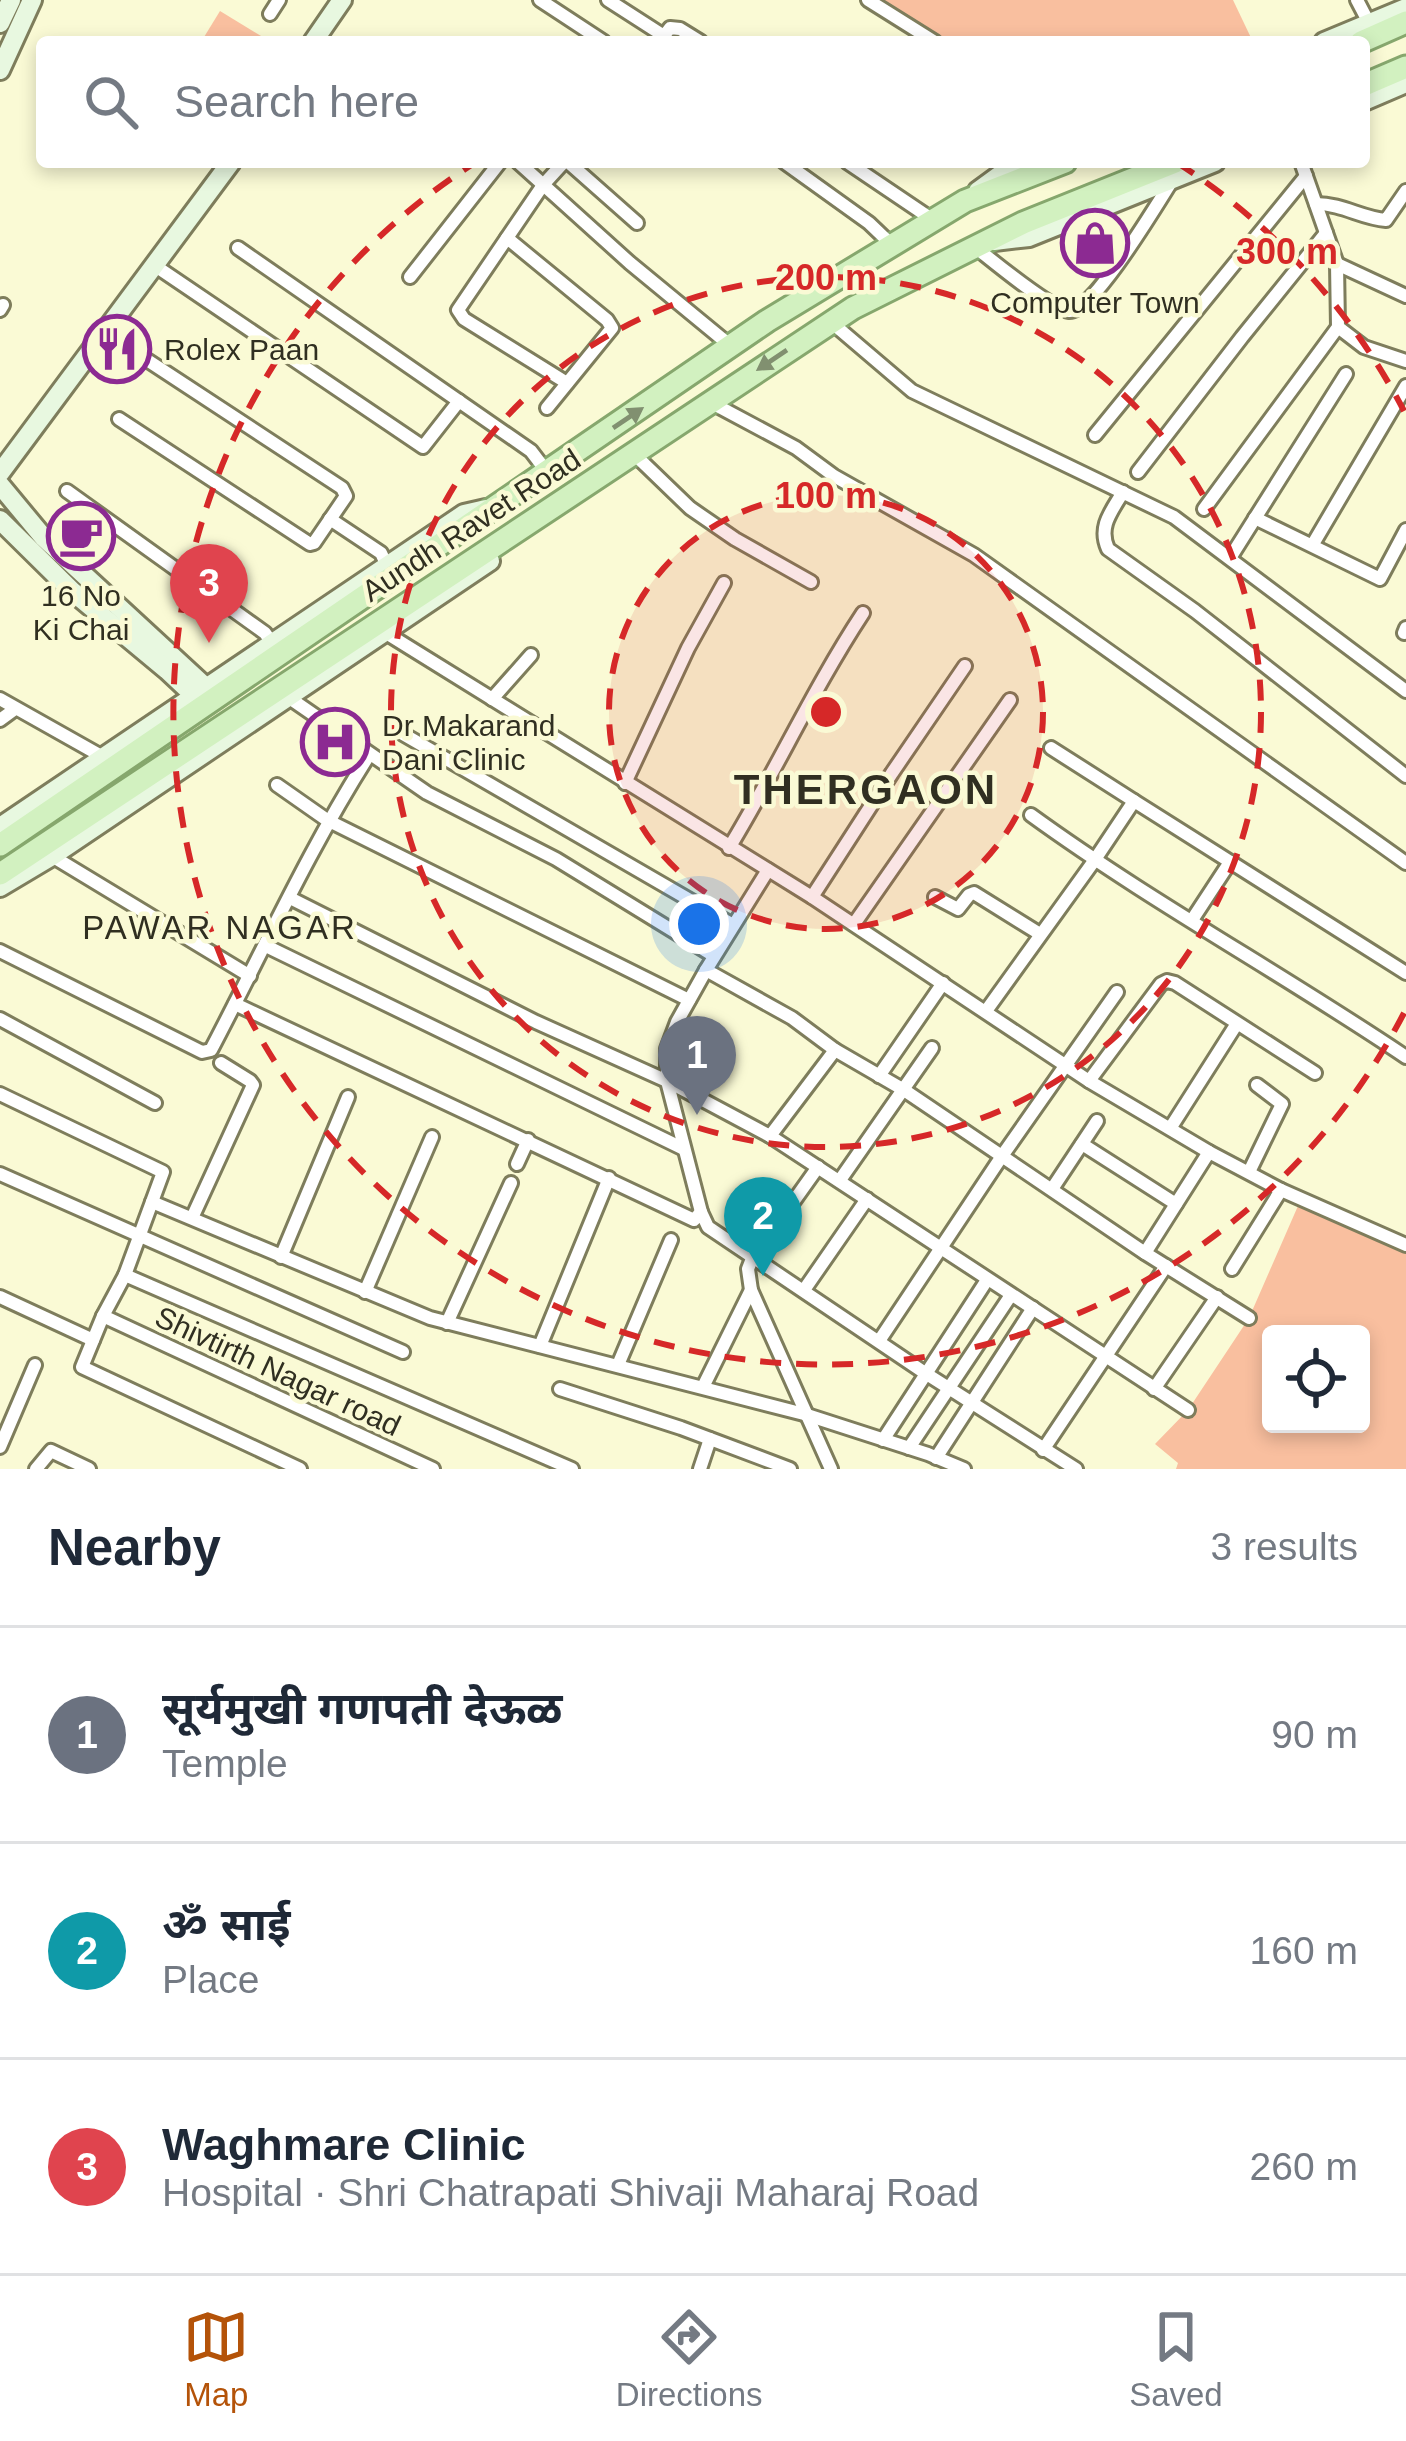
<!DOCTYPE html>
<html lang="en">
<head>
<meta charset="utf-8">
<style>
	:root { --surface:#fff; --page:#f2f2f3; --text:#1f2937; --muted:#747a83; --line:#e0e1e3; --accent:#b45309 }
	body { margin:0; font-family:Arial,"Noto Sans Devanagari",sans-serif; background:var(--page); color:var(--text) }
	.controls { position:absolute; right:36px; bottom:36px; display:grid; overflow:hidden; border-radius:12px; box-shadow:0 6px 18px #0003 }
	.controls button { width:108px; height:108px; display:grid; place-items:center; padding:0; border:0; border-bottom:3px solid var(--line); background:var(--surface); color:var(--text); font:60px sans-serif }
	.you { position:absolute; left:699px; top:924px; width:42px; height:42px; margin:-30px; border:9px solid #fff; border-radius:50%; background:#1a73e8; box-shadow:0 0 0 18px #1a73e833 }
	.badge { display:grid; place-items:center; width:78px; height:78px; border-radius:50%; background:var(--accent); color:#fff; font-size:39px; font-weight:700 }
	.pin { position:absolute; translate:-50% -99px; filter:drop-shadow(0 3px 6px #0008) }
	.pin::after { content:''; position:absolute; top:63px; width:42px; height:36px; background:inherit; clip-path:polygon(0 0,100% 0,50% 100%) }
	.list { margin:0; padding:0; list-style:none }
	h2 { display:flex; justify-content:space-between; align-items:center; height:156px; margin:0; padding:0 48px; font-size:51px }
	h2 small { font-size:39px; font-weight:400; color:var(--muted) }
	.list li { display:grid; grid-template-columns:78px 1fr auto; gap:36px; align-items:center; box-sizing:border-box; height:216px; padding:0 48px; border-top:3px solid var(--line) }
	.list b { display:block; font-size:45px; white-space:nowrap }
	.list p { margin:0; font-size:39px; white-space:nowrap; color:var(--muted) }
	.list em { font-size:39px; font-style:normal; color:var(--muted) }
	.icon { flex:none; width:66px; height:66px; fill:none; stroke:currentColor; stroke-width:2; stroke-linecap:round; stroke-linejoin:round }
	.map { position:relative; flex:none; width:1406px; height:1469px; overflow:hidden }
	.search { position:absolute; background:var(--surface); box-shadow:0 6px 18px #0003; left:36px; right:36px; top:36px; height:132px; display:flex; align-items:center; gap:30px; box-sizing:border-box; padding:0 42px; border-radius:12px; color:var(--muted); font-size:45px }
	.sheet { height:804px; background:var(--surface) }
	nav { display:flex; justify-content:space-around; align-items:center; box-sizing:border-box; height:168px; border-top:3px solid var(--line); background:var(--surface); font-size:33px; color:var(--muted) }
	nav a { display:grid; justify-items:center; gap:6px }
	nav .on { color:var(--accent) }
	.map>svg:first-child { display:block }
	.green { fill:#f9bf9f; fill-rule:evenodd }
	.lines { fill:none; stroke-linecap:round; stroke-linejoin:round }
	.street-casing { stroke:#7e7d5c; stroke-width:18 }
	.secondary-casing { stroke:#7e7d5c; stroke-width:24 }
	.primary-casing { stroke:#86a76d; stroke-width:27 }
	.street { stroke:#fff; stroke-width:12 }
	.secondary { stroke:#e8f8e0; stroke-width:18 }
	.primary { stroke:#d2f1c0; stroke-width:21 }
	.oneway { fill:#819070 }
	.ring { fill:none; stroke:#d62828; stroke-width:6; stroke-dasharray:21 15 }
	.labels { text-anchor:middle; dominant-baseline:central; stroke-width:9; stroke-linejoin:round; paint-order:stroke }
	.poi-label { font-size:30px; fill:#302f21; stroke:#fafad5 }
	.street-label { font-size:30px; fill:#302f21; stroke:#fafad5 }
	.neighbourhood-label { font-size:33px; letter-spacing:3px; fill:#302f21; stroke:#fafad5 }
	.district-label { font-size:42px; font-weight:bold; letter-spacing:3px; fill:#302f21; stroke:#fafad5 }
	.centre { fill:#d62828; stroke:#fafad5; stroke-width:6 }
	.ring-label { font-size:36px; text-anchor:middle; font-weight:bold; fill:#d62828; stroke:#fafad5; stroke-width:9; stroke-linejoin:round; paint-order:stroke }
</style>
</head>
<body>
<div class="map">
<svg width="1406" height="1469" viewBox="0 0 1406 1469">
	<rect width="100%" height="100%" fill="#fafad5"/>
	<g class="green">
		<polygon points="882,0 1233,0 1253,42 948,42"/>
		<polygon points="220,11 271,42 201,42"/>
		<path d="M1301,1199l105,50v220h-230l2,-6 -23,-19 33,-34 61,-92zM1271,1334h90v90h-90z"/>
	</g>
	<g class="lines">
		<g class="street-casing">
			<g id="street">
				<polyline points="540,0 604,42"/>
				<polyline points="608,0 664,36 670,28 680,29 701,42"/>
				<polyline points="868,0 935,42"/>
				<polyline points="1357,0 1369,23"/>
				<polyline points="270,14 279,0"/>
				<polyline points="518,162 630,263 732,347"/>
				<polyline points="564,162 543,185 458,310 464,319 567,383"/>
				<polyline points="568,162 637,223"/>
				<polyline points="784,162 869,223 892,245"/>
				<polyline points="847,162 933,220"/>
				<path d="M1316,204c27,0 45,14 70,16l20,-29"/>
				<polyline points="507,238 607,320 612,328 547,408"/>
				<path d="M975,247c18,14 75,62 94,64 23,3 90,-110 104,-132"/>
				<polyline points="238,248 531,451 547,472"/>
				<polyline points="1337,264 1406,296"/>
				<polyline points="154,265 423,447 459,401"/>
				<polyline points="410,277 500,162"/>
				<polyline points="0,310 3,305"/>
				<polyline points="831,322 912,391 1174,517 1406,691"/>
				<polyline points="1338,327 1364,347 1406,361"/>
				<polyline points="710,402 796,448 834,476 974,555 1406,863"/>
				<polyline points="119,419 310,544 314,543 346,496 342,488 144,358"/>
				<polyline points="1095,435 1306,176"/>
				<polyline points="634,454 690,508 735,539 811,582"/>
				<polyline points="1138,472 1242,337 1326,233"/>
				<polyline points="67,491 265,633 272,643"/>
				<path d="M1123,492c-12,20 -25,35 -15,57l87,62 211,165"/>
				<polyline points="1204,509 1338,327 1337,264 1301,162"/>
				<polyline points="1255,518 1380,579 1406,530"/>
				<polyline points="330,519 381,553 387,566"/>
				<polyline points="1313,544 1406,386"/>
				<polyline points="1230,558 1346,374"/>
				<polyline points="386,633 812,897 1089,1081 1209,1152 1281,1190 1406,1245"/>
				<polyline points="1404,633 1406,628"/>
				<polyline points="288,697 427,793 556,859 714,956"/>
				<polyline points="0,699 103,757"/>
				<polyline points="492,699 531,655"/>
				<polyline points="0,720 15,709"/>
				<polyline points="403,734 733,925"/>
				<polyline points="1051,748 1134,801"/>
				<polyline points="625,783 688,648 724,583"/>
				<polyline points="277,785 327,820 689,1000"/>
				<path d="M1031,815c120,87 252,159 375,242"/>
				<path d="M729,848c47,-77 84,-159 134,-235"/>
				<polyline points="52,856 250,976"/>
				<polyline points="812,897 892,773 965,666"/>
				<polyline points="935,897 958,909 969,895 974,893 1040,934"/>
				<polyline points="290,898 536,1022 667,1081 770,1136 1188,1410"/>
				<polyline points="1192,920 1230,862"/>
				<polyline points="854,924 1010,700"/>
				<polyline points="266,946 684,1149"/>
				<path d="M0,951l202,101 9,-2c52,-99 98,-201 158,-295"/>
				<polyline points="706,970 792,1018 835,1050 904,1090 1145,1253 1249,1318"/>
				<polyline points="235,1004 694,1220 701,1212 708,1227 925,1373 1076,1469"/>
				<polyline points="986,1011 1094,861 1134,801 1406,973"/>
				<polyline points="0,1019 155,1103"/>
				<polyline points="879,1076 943,983"/>
				<polyline points="1089,1081 1161,984 1167,981 1175,983 1315,1073"/>
				<polyline points="0,1094 163,1172 125,1275"/>
				<polyline points="1171,1127 1236,1025"/>
				<polyline points="770,1136 835,1050"/>
				<polyline points="1082,1144 1176,1204"/>
				<polyline points="517,1164 528,1140"/>
				<polyline points="1249,1172 1282,1104 1257,1085"/>
				<polyline points="0,1174 403,1352"/>
				<polyline points="840,1180 932,1048"/>
				<polyline points="1052,1189 1097,1121"/>
				<polyline points="152,1202 430,1318 804,1414 928,1454 964,1469"/>
				<polyline points="701,1212 667,1081 667,1049 677,1022 706,970 768,870"/>
				<polyline points="192,1218 253,1085 250,1081 221,1063"/>
				<polyline points="1145,1253 1209,1152"/>
				<polyline points="753,1256 748,1269 751,1290 831,1469"/>
				<polyline points="281,1257 348,1097"/>
				<polyline points="754,1257 818,1167"/>
				<polyline points="1232,1269 1281,1190"/>
				<polyline points="804,1290 867,1199"/>
				<polyline points="365,1292 432,1137"/>
				<polyline points="0,1297 93,1340"/>
				<polyline points="103,1316 433,1469"/>
				<polyline points="447,1323 511,1183"/>
				<polyline points="879,1341 1002,1156 1117,992"/>
				<polyline points="540,1346 609,1178"/>
				<polyline points="618,1365 671,1240"/>
				<polyline points="703,1387 751,1290"/>
				<polyline points="560,1389 681,1428 790,1469"/>
				<polyline points="1154,1389 1217,1297"/>
				<polyline points="883,1440 987,1280"/>
				<polyline points="0,1447 35,1365"/>
				<polyline points="909,1448 1011,1295"/>
				<polyline points="1043,1450 1166,1266"/>
				<polyline points="936,1458 1033,1308"/>
				<polyline points="36,1469 51,1451 89,1469"/>
				<polyline points="300,1469 82,1367 103,1316 125,1275 572,1469"/>
				<polyline points="700,1469 710,1439"/>
			</g>
		</g>
		<g class="secondary-casing">
			<g id="secondary">
				<polyline points="0,23 11,0"/>
				<polyline points="313,42 342,0"/>
				<polyline points="1324,42 1406,8"/>
				<polyline points="0,70 32,0"/>
				<polyline points="1364,101 1406,83"/>
				<polyline points="978,191 1004,172 1024,162"/>
				<polyline points="994,241 1029,237 1215,162"/>
				<polyline points="0,473 231,162"/>
				<polyline points="0,485 44,538 211,692"/>
				<polyline points="0,520 72,591 167,670 199,700"/>
				<polyline points="0,827 464,514 486,509"/>
				<polyline points="0,887 52,856 490,561"/>
			</g>
		</g>
		<g class="primary-casing">
			<g id="primary">
				<polyline points="1361,42 1406,22"/>
				<polyline points="1364,85 1406,67"/>
				<polyline points="0,845 767,321 965,201 1065,162"/>
				<polyline points="0,874 853,308 1023,223 1175,162"/>
			</g>
		</g>
		<use href="#street" class="street"/>
		<use href="#secondary" class="secondary"/>
		<use href="#primary" class="primary"/>
	</g>
	<defs><path id="oneway-solid" d="M-6-.8H1V-3.2L6.5 0L1 3.2V.8H-6Z" transform="scale(3)"/></defs>
	<g class="oneway">
		<use href="#oneway-solid" transform="translate(772 360) rotate(146)"/>
		<use href="#oneway-solid" transform="translate(628 418) rotate(-34)"/>
	</g>
	<circle cx="826" cy="712" r="217" fill="#d62828" fill-opacity=".12"/>
	<g class="ring">
		<circle cx="826" cy="712" r="217"/>
		<circle cx="826" cy="712" r="435"/>
		<path d="M1404 1013A652 652 0 1 1 476 162M1176 162A652 652 0 0 1 1404 411"/>
	</g>
	<defs>
		<g id="shop-ring" transform="scale(3.45)"><circle r="9.5" fill="#fafad5" stroke="#8c2a92" stroke-width="1.5"/><path d="M-5-2.5h2.3a2.7 3.5 0 0 1 5.4 0H5L5.5 6h-11ZM-1.5-2.5h3a1.5 2.3 0 0 0-3 0Z" fill="#8c2a92"/></g>
		<g id="restaurant-ring" transform="scale(3.45)"><circle r="9.5" fill="#fafad5" stroke="#8c2a92" stroke-width="1.5"/><path d="M-5-6h1v4h1v-4h1v4h1v-4h1v5L-1.5 .5V6h-2V.5L-5-1ZM5-6V6H3V1.5H1.5Q1.5-4 5-6Z" fill="#8c2a92"/></g>
		<g id="cafe-ring" transform="scale(3.45)"><circle r="9.5" fill="#fafad5" stroke="#8c2a92" stroke-width="1.5"/><path d="M-5.5-4.5H6V0H3Q3 3.5 0 3.5H-2.5Q-5.5 3.5-5.5 0ZM3-3.2v2h1.7v-2ZM-6 4.5H4V6H-6Z" fill="#8c2a92"/></g>
		<g id="hospital-ring" transform="scale(3.45)"><circle r="9.5" fill="#fafad5" stroke="#8c2a92" stroke-width="1.5"/><path d="M-5-5h3v3.5h4V-5h3V5h-3V1.5h-4V5h-3Z" fill="#8c2a92"/></g>
	</defs>
	<g fill-rule="evenodd">
		<use href="#shop-ring" x="1095" y="243"/>
		<use href="#restaurant-ring" x="117" y="349"/>
		<use href="#cafe-ring" x="81" y="536"/>
		<use href="#hospital-ring" x="335" y="742"/>
	</g>
	<g class="labels">
		<g class="poi-label">
			<text x="1095" y="302">Computer Town</text>
			<text x="164" y="349" text-anchor="start">Rolex Paan</text>
			<text x="81" y="595">16 No<tspan x="81" dy="34">Ki Chai</tspan></text>
			<text x="382" y="725" text-anchor="start">Dr Makarand<tspan x="382" dy="34">Dani Clinic</tspan></text>
		</g>
		<g class="street-label">
			<text transform="translate(471 525) rotate(-33)">Aundh Ravet Road</text>
			<text transform="translate(278 1371) rotate(25)">Shivtirth Nagar road</text>
		</g>
		<g class="neighbourhood-label">
			<text x="220" y="927">PAWAR NAGAR</text>
		</g>
		<g class="district-label">
			<text x="866" y="789">THERGAON</text>
		</g>
	</g>
	<circle cx="826" cy="712" r="18" class="centre"/>
	<g class="ring-label">
		<text x="1287" y="264">300 m</text>
		<text x="826" y="290">200 m</text>
		<text x="826" y="508">100 m</text>
	</g>
</svg>
<div class="controls">
<button><svg class="icon" aria-label="locate" viewBox="0 0 24 24"><circle cx="12" cy="12" r="6"/><path d="M12 2v4M12 18v4M2 12h4M18 12h4"/></svg></button>
</div>
<div class="you"></div>
<div class="pin badge" style="left:697px;top:1115px;background:#6b7280">1</div>
<div class="pin badge" style="left:763px;top:1276px;background:#0f9aa8">2</div>
<div class="pin badge" style="left:209px;top:643px;background:#e0444e">3</div>
<div class="search"><svg class="icon" aria-label="search" viewBox="0 0 24 24"><circle cx="10" cy="10" r="6"/><path d="M15 15l6 6"/></svg>Search here</div>
</div>
<section class="sheet">
<h2>Nearby<small>3 results</small></h2>
<ul class="list">
<li><span class="badge" style="background:#6b7280">1</span><div><b>सूर्यमुखी गणपती देऊळ</b><p>Temple</p></div><em>90 m</em></li>
<li><span class="badge" style="background:#0f9aa8">2</span><div><b>ॐ साई</b><p>Place</p></div><em>160 m</em></li>
<li><span class="badge" style="background:#e0444e">3</span><div><b>Waghmare Clinic</b><p>Hospital · Shri Chatrapati Shivaji Maharaj Road</p></div><em>260 m</em></li>
</ul>
</section>
<nav>
<a class="on"><svg class="icon" aria-label="map" viewBox="0 0 24 24"><path d="M3 6l6-2 6 2 6-2v14l-6 2-6-2-6 2zM9 4v14M15 6v14"/></svg>Map</a>
<a><svg class="icon" aria-label="directions" viewBox="0 0 24 24"><path d="M12 3l9 9-9 9-9-9zM9 14v-3h6M13 9l2 2-2 2"/></svg>Directions</a>
<a><svg class="icon" aria-label="saved" viewBox="0 0 24 24"><path d="M7 4h10v16l-5-4-5 4z"/></svg>Saved</a>
</nav>
</body>
</html>
